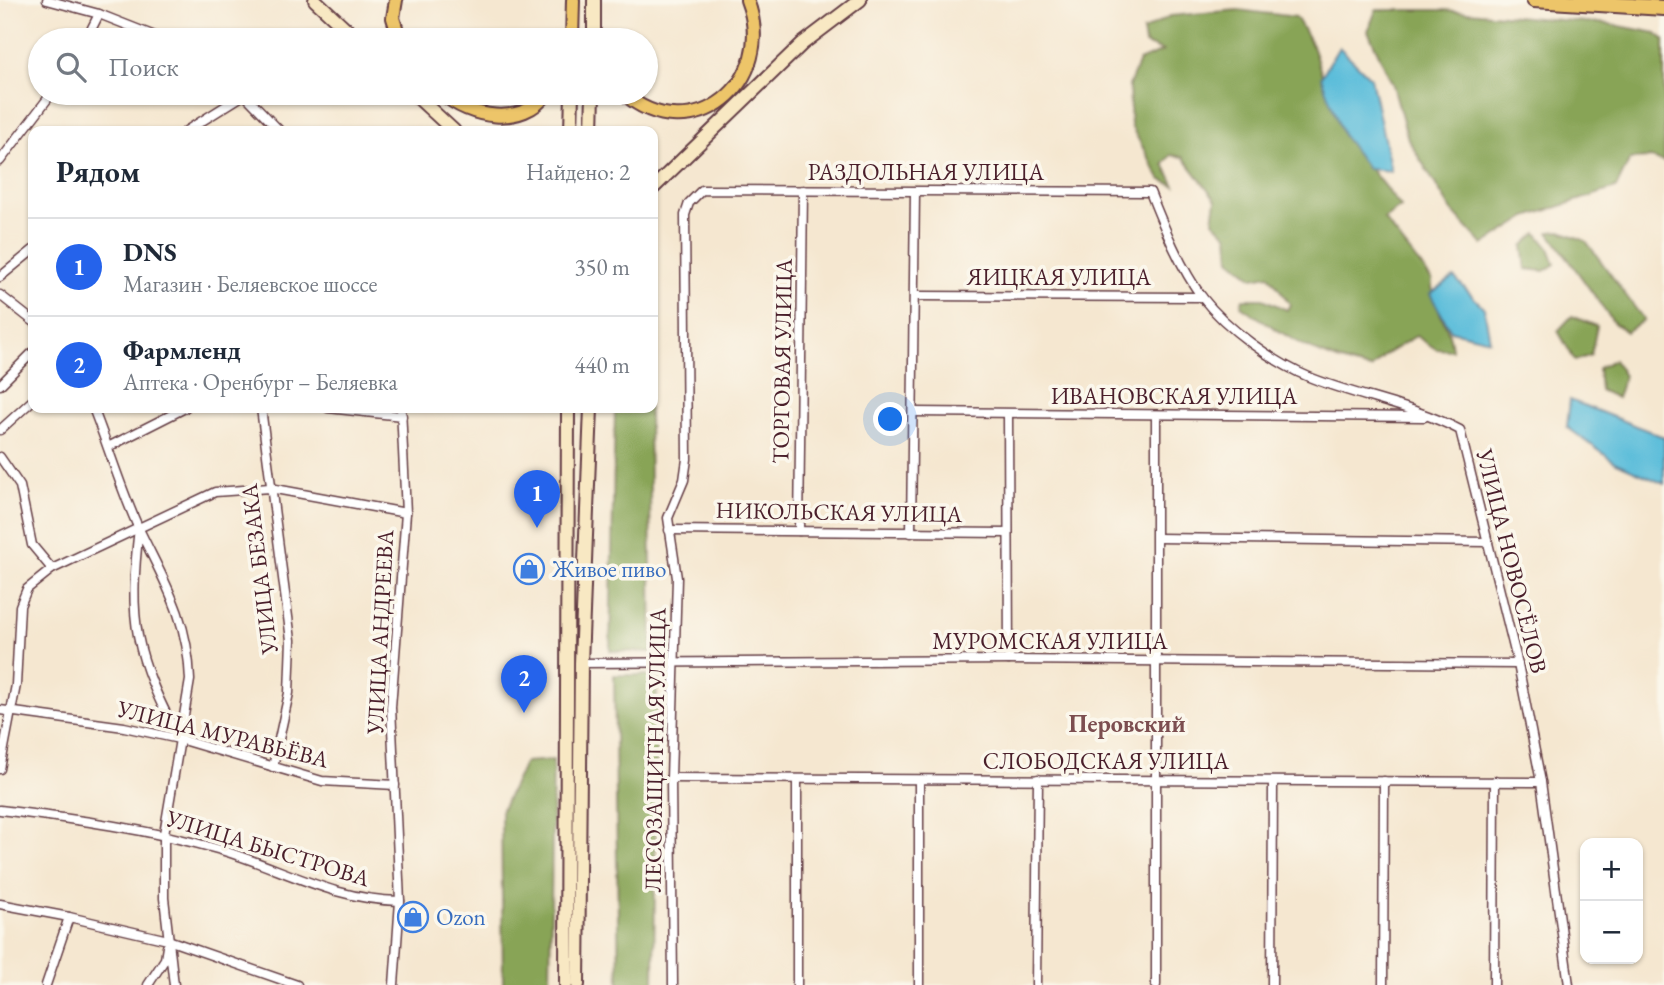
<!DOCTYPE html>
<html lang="ru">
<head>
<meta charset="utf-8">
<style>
	:root { --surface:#fff; --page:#f6f6f7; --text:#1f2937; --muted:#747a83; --line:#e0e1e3; --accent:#2563eb }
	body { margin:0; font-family:"EB Garamond",serif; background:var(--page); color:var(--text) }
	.controls { position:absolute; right:21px; bottom:21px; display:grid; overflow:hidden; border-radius:14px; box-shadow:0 2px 5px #0004 }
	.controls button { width:63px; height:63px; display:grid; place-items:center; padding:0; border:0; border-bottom:2px solid var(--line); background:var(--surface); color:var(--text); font:35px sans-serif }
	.you { position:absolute; left:891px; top:420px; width:24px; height:24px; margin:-18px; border:5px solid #fff; border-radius:50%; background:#1a73e8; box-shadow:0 0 0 10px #1a73e833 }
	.badge { display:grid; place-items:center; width:46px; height:46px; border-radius:50%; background:var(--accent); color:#fff; font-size:23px; font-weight:700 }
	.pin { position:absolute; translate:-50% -58px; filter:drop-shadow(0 2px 4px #0008) }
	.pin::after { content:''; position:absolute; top:37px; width:24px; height:21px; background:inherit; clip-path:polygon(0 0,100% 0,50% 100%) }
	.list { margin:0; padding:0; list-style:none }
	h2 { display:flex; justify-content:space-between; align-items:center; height:91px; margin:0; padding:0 28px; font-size:30px }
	h2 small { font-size:23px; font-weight:400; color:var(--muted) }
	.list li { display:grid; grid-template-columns:46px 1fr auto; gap:21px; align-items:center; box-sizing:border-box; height:98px; padding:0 28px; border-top:2px solid var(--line) }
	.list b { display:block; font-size:26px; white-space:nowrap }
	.list p { margin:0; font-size:23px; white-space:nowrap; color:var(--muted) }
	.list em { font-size:23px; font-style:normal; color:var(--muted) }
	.icon { flex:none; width:38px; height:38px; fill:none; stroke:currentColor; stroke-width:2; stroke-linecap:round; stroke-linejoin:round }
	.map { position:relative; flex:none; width:1664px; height:985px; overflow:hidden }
	.search { position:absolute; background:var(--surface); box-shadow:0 2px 5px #0004; left:28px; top:28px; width:630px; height:77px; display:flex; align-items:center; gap:18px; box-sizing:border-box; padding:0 24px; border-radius:38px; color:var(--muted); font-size:26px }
	.panel { position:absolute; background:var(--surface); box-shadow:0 2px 5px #0004; left:28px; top:126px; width:630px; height:287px; border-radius:14px }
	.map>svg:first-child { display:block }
	.forest { fill:#88a456; stroke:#696240; stroke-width:2 }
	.water { fill:#5cbdda; stroke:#536e82; stroke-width:2 }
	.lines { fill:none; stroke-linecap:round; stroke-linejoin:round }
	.street-casing { stroke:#643d44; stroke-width:11 }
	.secondary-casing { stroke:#643d44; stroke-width:16 }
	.primary-casing { stroke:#643d44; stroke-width:16 }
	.highway-casing { stroke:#643d44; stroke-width:18 }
	.street { stroke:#fff; stroke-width:8 }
	.secondary { stroke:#f8e8c3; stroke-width:12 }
	.primary { stroke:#edc569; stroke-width:12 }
	.highway { stroke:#edc569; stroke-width:14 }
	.labels { text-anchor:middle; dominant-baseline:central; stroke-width:7; stroke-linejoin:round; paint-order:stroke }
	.street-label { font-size:23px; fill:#4a1f2b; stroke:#fbf7ec }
	.shop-label { font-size:23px; fill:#366cbe; stroke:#fbf7ec; text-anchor:start }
	.neighbourhood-label { font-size:24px; font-weight:bold; fill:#7c4e50; stroke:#fbf7ec }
</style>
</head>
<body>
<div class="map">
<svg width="1664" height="985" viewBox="0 0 1664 985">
	<rect width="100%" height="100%" fill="#fbf7ec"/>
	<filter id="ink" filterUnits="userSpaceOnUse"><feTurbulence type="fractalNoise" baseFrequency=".0143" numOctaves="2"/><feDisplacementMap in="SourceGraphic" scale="14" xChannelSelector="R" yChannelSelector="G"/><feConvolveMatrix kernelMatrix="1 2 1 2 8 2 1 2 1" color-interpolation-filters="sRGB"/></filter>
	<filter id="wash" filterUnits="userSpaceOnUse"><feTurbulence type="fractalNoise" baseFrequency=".00686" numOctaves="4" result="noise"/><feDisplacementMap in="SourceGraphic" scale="28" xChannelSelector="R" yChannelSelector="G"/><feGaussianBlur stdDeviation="1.57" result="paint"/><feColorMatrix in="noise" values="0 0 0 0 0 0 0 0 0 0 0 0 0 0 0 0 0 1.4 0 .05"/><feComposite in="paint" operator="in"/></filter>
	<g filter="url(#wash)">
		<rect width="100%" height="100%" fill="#f5e7d0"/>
		<g class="forest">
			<path d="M1238,10l58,7 15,26 32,92 58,72 -17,12 48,61c-2,26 18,41 20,70l-16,-1 -20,-13 -31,19 -14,14c-52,-10 -86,-33 -130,-63l2,-7h20l24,11 3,-6 -21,-29 -16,3 -23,-19 -2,-23 -15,-15 3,-21 -33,-43 -12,-2 -7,9 11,22 -15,-7 -29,-53 -2,-40 10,-25 24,-10 -18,-7 -2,-13 27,-15z"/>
			<polygon points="1376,10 1444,10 1609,24 1656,33 1664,40 1664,162 1650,158 1630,159 1616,188 1527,217 1483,245 1451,210 1408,139 1393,85 1368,31"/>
			<polygon points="1561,231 1586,241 1644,320 1626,332 1614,323 1549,232"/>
			<polygon points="1537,233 1549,248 1555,264 1544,271 1526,269 1523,246"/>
			<polygon points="1572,316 1597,326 1591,355 1575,361 1558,331"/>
			<polygon points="1614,360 1624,376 1617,398 1600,390 1598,368"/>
			<polygon points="615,408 649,408 652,652 610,651"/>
			<polygon points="614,675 657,675 654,985 619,985"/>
			<polygon points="553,760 550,985 503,985 501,811 525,762"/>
		</g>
		<g class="water">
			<polygon points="1339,47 1371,78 1391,171 1368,169 1343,135 1321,77"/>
			<polygon points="1454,277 1484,308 1490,340 1451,331 1430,294"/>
			<polygon points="1570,400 1664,437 1664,484 1616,463 1567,427"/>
		</g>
	</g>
	<g filter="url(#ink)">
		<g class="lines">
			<g class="street-casing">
				<g id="street">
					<polyline points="47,0 99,14 165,40"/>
					<polyline points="86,40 99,14"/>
					<polyline points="243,93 280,131"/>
					<polyline points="186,131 245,94"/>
					<polyline points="0,161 52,93"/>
					<polyline points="0,277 33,250"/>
					<polyline points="0,295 33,321"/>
					<polyline points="915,296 1202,297"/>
					<polyline points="0,385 33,352"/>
					<path d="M93,408c16,40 28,82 46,121 26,54 49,89 51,151l-26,154v64l10,87"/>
					<polyline points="261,408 291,640 289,693 273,767"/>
					<polyline points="328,408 402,416"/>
					<polyline points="914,412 1424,417"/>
					<polyline points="1008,414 1009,660"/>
					<polyline points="1156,415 1156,985"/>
					<polyline points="0,430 33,400"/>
					<polyline points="108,447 185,408"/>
					<polyline points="0,457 20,486 32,545 52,569"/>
					<path d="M139,528c-11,95 -4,127 40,211"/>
					<polyline points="669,530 1008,533"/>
					<polyline points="799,531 803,190"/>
					<polyline points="911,533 915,192"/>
					<polyline points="1157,538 1488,542"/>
					<polyline points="581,663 1009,660 1518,664"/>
					<polyline points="0,710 124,727 179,739 322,781 395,785"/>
					<polyline points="0,769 16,685 20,606 27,589 52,569 215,492 270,488 406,513"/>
					<polyline points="671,778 1541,782"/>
					<path d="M0,810c75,9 149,19 221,40 63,19 112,50 179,51"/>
					<polyline points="0,904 69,917 168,940 297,985"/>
					<polyline points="46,985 69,917"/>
					<polyline points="148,985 165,959 167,947"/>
					<polyline points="394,985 400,901 391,707 406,513 401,408"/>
					<path d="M673,985l-2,-207 6,-200 -9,-60 16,-38 3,-21 -2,-244 4,-12 13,-13 448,2c13,33 31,77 52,105 24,31 71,65 107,80 49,20 103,28 151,53l58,234 23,118 28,203"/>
					<polyline points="797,985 797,780"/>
					<polyline points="919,985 919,780"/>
					<polyline points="1036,985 1038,779"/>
					<polyline points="1272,985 1273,782"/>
					<polyline points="1383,985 1384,781"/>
					<polyline points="1494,985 1495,781"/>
				</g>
			</g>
			<g class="secondary-casing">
				<g id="secondary">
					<polyline points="315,0 358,40"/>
					<polyline points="594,40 594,0"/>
					<polyline points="413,93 454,131"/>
					<polyline points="571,131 572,93"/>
					<polyline points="592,131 593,93"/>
					<polyline points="653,188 802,44 860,0"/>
					<polyline points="566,985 568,408"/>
					<polyline points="578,985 581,663 591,408"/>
				</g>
			</g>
			<g class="primary-casing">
				<g id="primary">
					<polyline points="396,0 393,18 400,40"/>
					<polyline points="572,40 573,0"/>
					<path d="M442,93c27,25 81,35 105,0"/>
					<path d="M623,93c69,60 156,-11 124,-93"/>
				</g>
			</g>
			<g class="highway-casing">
				<polyline id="highway" points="1534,0 1664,8"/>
			</g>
			<use href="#street" class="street"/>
			<use href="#secondary" class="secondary"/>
			<use href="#primary" class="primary"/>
			<use href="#highway" class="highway"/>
		</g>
	</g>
	<defs>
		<g id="shop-ring" transform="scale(1.575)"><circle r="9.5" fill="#fbf7ec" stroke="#3f7fe0" stroke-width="1.5"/><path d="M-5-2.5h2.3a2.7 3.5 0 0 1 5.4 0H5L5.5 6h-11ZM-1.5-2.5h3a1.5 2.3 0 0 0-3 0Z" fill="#3f7fe0"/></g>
	</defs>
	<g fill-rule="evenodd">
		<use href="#shop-ring" x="529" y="569"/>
		<use href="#shop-ring" x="413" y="917"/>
	</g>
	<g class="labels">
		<g class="street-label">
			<text x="926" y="172">РАЗДОЛЬНАЯ УЛИЦА</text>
			<text x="1059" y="277">ЯИЦКАЯ УЛИЦА</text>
			<text transform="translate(782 361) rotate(-89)">ТОРГОВАЯ УЛИЦА</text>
			<text x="1174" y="396">ИВАНОВСКАЯ УЛИЦА</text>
			<text transform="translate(839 512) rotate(1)">НИКОЛЬСКАЯ УЛИЦА</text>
			<text transform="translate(1512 561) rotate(76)">УЛИЦА НОВОСЁЛОВ</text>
			<text transform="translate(259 569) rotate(-97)">УЛИЦА БЕЗАКА</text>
			<text transform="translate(380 632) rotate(-87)">УЛИЦА АНДРЕЕВА</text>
			<text x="1050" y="641">МУРОМСКАЯ УЛИЦА</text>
			<text transform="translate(223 734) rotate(14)">УЛИЦА МУРАВЬЁВА</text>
			<text transform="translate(655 750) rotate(-89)">ЛЕСОЗАЩИТНАЯ УЛИЦА</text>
			<text x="1106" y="761">СЛОБОДСКАЯ УЛИЦА</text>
			<text transform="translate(268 848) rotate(17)">УЛИЦА БЫСТРОВА</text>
		</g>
		<g class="shop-label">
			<text x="552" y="569">Живое пиво</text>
			<text x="436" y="917">Ozon</text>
		</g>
		<g class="neighbourhood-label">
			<text x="1127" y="723">Перовский</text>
		</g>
	</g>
</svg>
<div class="controls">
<button>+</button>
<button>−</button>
</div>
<div class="you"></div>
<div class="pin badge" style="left:537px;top:528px">1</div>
<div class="pin badge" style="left:524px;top:713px">2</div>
<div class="search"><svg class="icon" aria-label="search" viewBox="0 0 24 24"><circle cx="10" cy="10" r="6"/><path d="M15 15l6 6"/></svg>Поиск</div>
<section class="panel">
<h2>Рядом<small>Найдено: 2</small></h2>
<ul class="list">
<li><span class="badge">1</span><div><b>DNS</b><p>Магазин · Беляевское шоссе</p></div><em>350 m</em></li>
<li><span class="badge">2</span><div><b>Фармленд</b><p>Аптека · Оренбург – Беляевка</p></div><em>440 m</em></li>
</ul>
</section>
</div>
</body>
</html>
